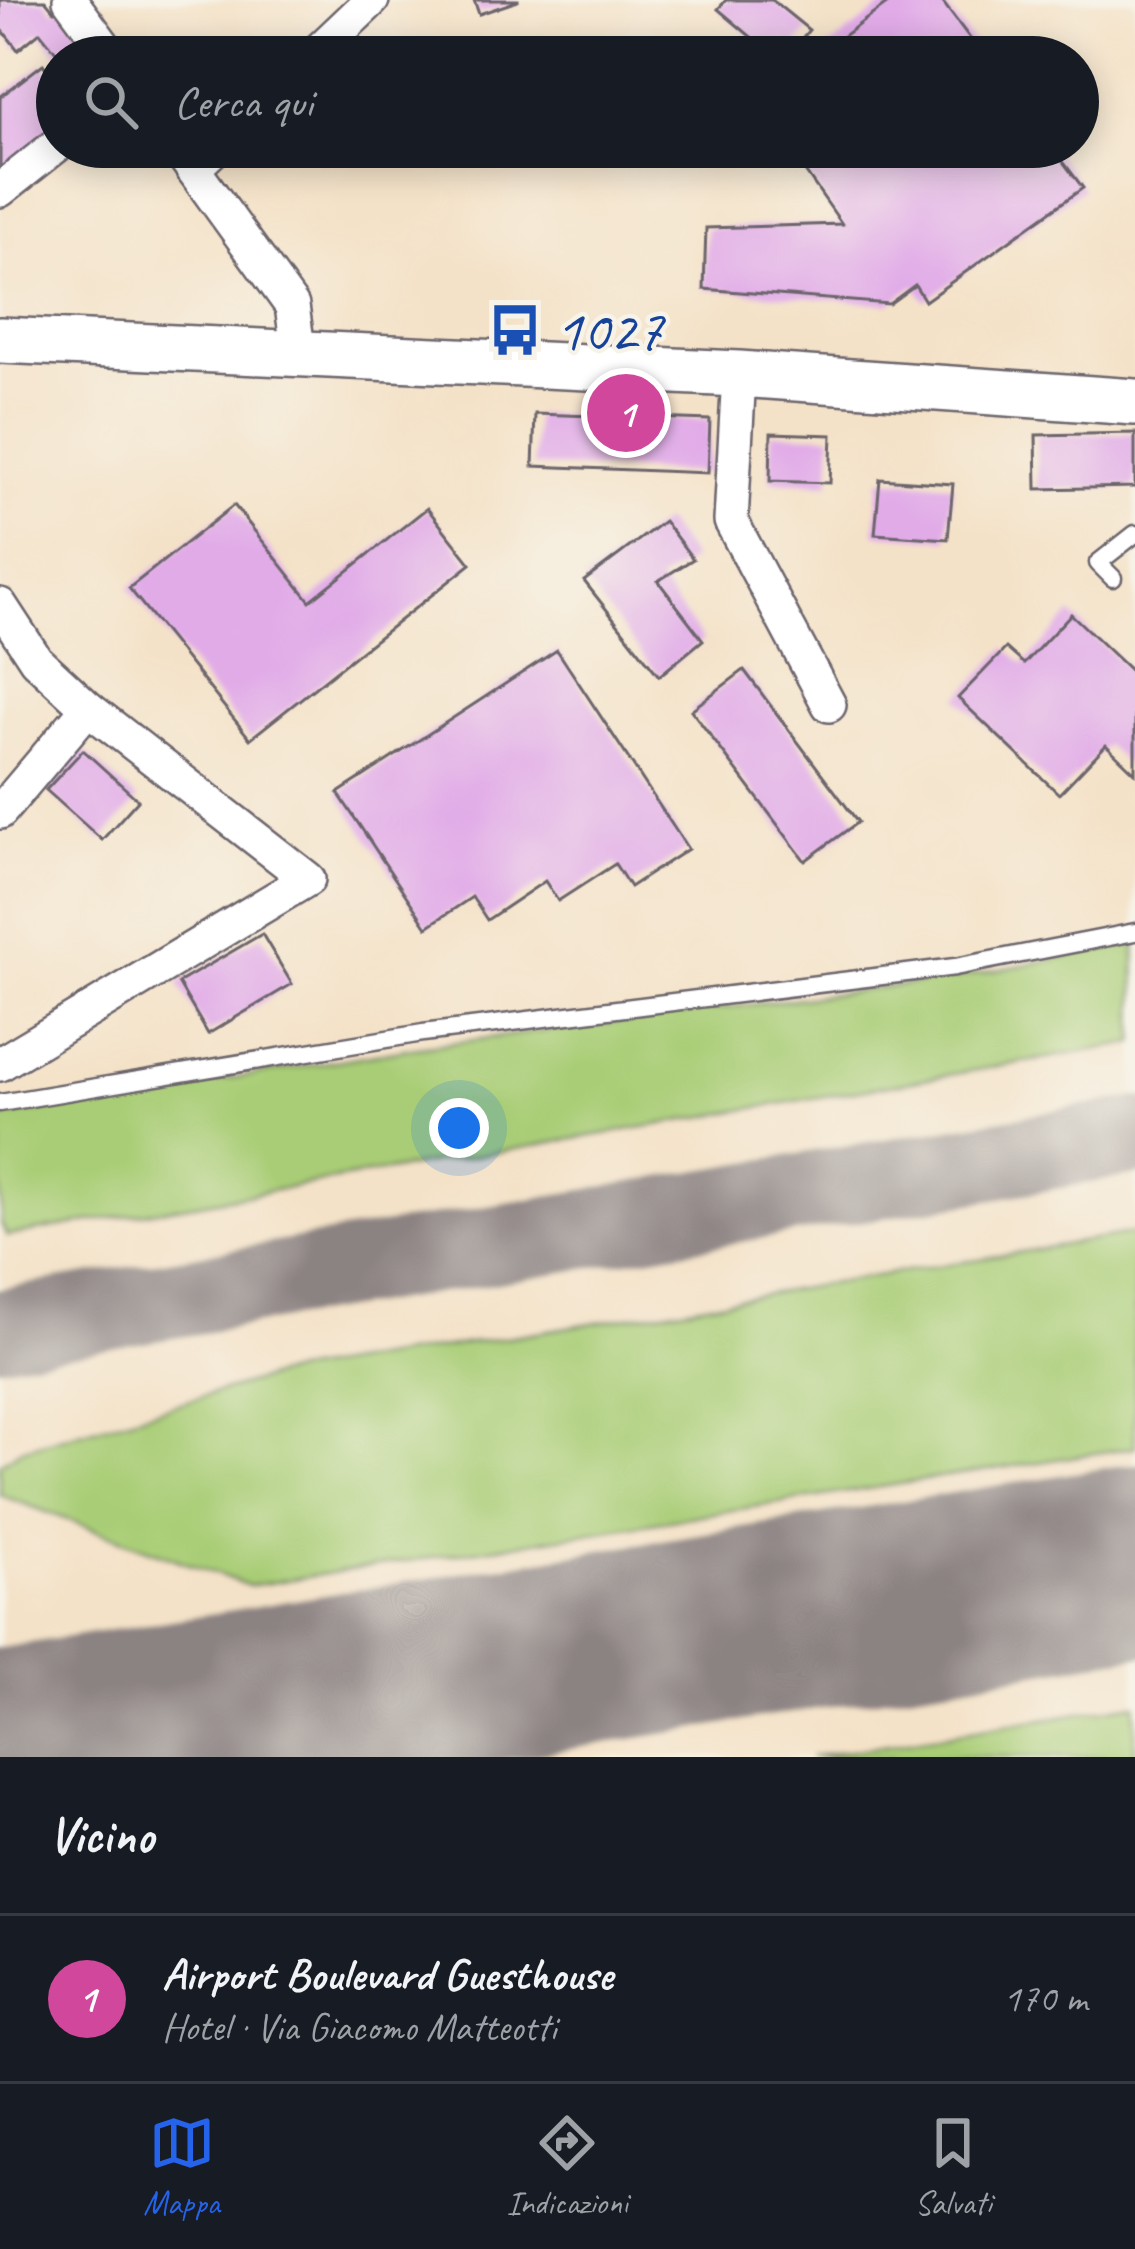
<!DOCTYPE html>
<html lang="it">
<head>
<meta charset="utf-8">
<style>
	:root { --surface:#171b24; --page:#20242c; --text:#f1f3f6; --muted:#9ea1a6; --line:#363941; --accent:#2563eb }
	body { margin:0; font-family:Caveat,sans-serif; background:var(--page); color:var(--text) }
	.you { position:absolute; left:459px; top:1128px; width:42px; height:42px; margin:-30px; border:9px solid #fff; border-radius:50%; background:#1a73e8; box-shadow:0 0 0 18px #1a73e833 }
	.badge { display:grid; place-items:center; width:78px; height:78px; border-radius:50%; background:var(--accent); color:#fff; font-size:39px; font-weight:700 }
	.pin { position:absolute; translate:-50% -50%; border:6px solid #fff; box-shadow:0 3px 12px #0006 }
	.list { margin:0; padding:0; list-style:none }
	h2 { display:flex; justify-content:space-between; align-items:center; height:156px; margin:0; padding:0 48px; font-size:51px }
	h2 small { font-size:39px; font-weight:400; color:var(--muted) }
	.list li { display:grid; grid-template-columns:78px 1fr auto; gap:36px; align-items:center; box-sizing:border-box; height:168px; padding:0 48px; border-top:3px solid var(--line) }
	.list b { display:block; font-size:45px; white-space:nowrap }
	.list p { margin:0; font-size:39px; white-space:nowrap; color:var(--muted) }
	.list em { font-size:39px; font-style:normal; color:var(--muted) }
	.icon { flex:none; width:66px; height:66px; fill:none; stroke:currentColor; stroke-width:2; stroke-linecap:round; stroke-linejoin:round }
	.map { position:relative; flex:none; width:1135px; height:1757px; overflow:hidden }
	.search { position:absolute; background:var(--surface); box-shadow:0 6px 30px #0003; left:36px; right:36px; top:36px; height:132px; display:flex; align-items:center; gap:30px; box-sizing:border-box; padding:0 42px; border-radius:66px; color:var(--muted); font-size:45px }
	.sheet { height:324px; background:var(--surface) }
	nav { display:flex; justify-content:space-around; align-items:center; box-sizing:border-box; height:168px; border-top:3px solid var(--line); background:var(--surface); font-size:33px; color:var(--muted) }
	nav a { display:grid; justify-items:center; gap:6px }
	nav .on { color:var(--accent) }
	.map>svg:first-child { display:block }
	.green { fill:#a9cd76; stroke:#667858; stroke-width:3 }
	.lines { fill:none; stroke-linecap:round; stroke-linejoin:round }
	.taxiway { stroke:#8b8282; stroke-width:78 }
	.runway { stroke:#8b8282; stroke-width:192 }
	.building { fill:#e1abe8 }
	.lane-casing { stroke:#6c656c; stroke-width:21 }
	.street-casing { stroke:#6c656c; stroke-width:38 }
	.secondary-casing { stroke:#6c656c; stroke-width:50 }
	.lane { stroke:#fff; stroke-width:16 }
	.street { stroke:#fff; stroke-width:33 }
	.secondary { stroke:#fff; stroke-width:45 }
	.labels { text-anchor:middle; dominant-baseline:central; stroke-width:9; stroke-linejoin:round; paint-order:stroke }
	.transit-label { font-size:60px; fill:#164399; stroke:#f7f3e8; text-anchor:start }
</style>
</head>
<body>
<div class="map">
<svg width="1135" height="1757" viewBox="0 0 1135 1757">
	<rect width="100%" height="100%" fill="#f7f3e8"/>
	<filter id="ink" filterUnits="userSpaceOnUse"><feTurbulence type="fractalNoise" baseFrequency=".00833" numOctaves="2"/><feDisplacementMap in="SourceGraphic" scale="24" xChannelSelector="R" yChannelSelector="G"/><feConvolveMatrix kernelMatrix="1 2 1 2 8 2 1 2 1" color-interpolation-filters="sRGB"/></filter>
	<filter id="wash" filterUnits="userSpaceOnUse"><feTurbulence type="fractalNoise" baseFrequency=".004" numOctaves="4" result="noise"/><feDisplacementMap in="SourceGraphic" scale="48" xChannelSelector="R" yChannelSelector="G"/><feGaussianBlur stdDeviation="2.7" result="paint"/><feColorMatrix in="noise" values="0 0 0 0 0 0 0 0 0 0 0 0 0 0 0 0 0 1.4 0 .05"/><feComposite in="paint" operator="in"/></filter>
	<g filter="url(#wash)">
		<rect width="100%" height="100%" fill="#f4e2c8"/>
		<g class="green">
			<polygon points="1135,943 1135,1043 7,1236 1,1224 0,1117 419,1047 951,979"/>
			<polygon points="1135,1233 1135,1447 249,1586 0,1495 0,1464 21,1449 278,1375"/>
			<polygon points="1135,1704 1135,1757 810,1757"/>
		</g>
		<g class="lines">
			<g class="taxiway">
				<polyline points="0,1328 1135,1136"/>
				<polyline points="0,1717 77,1731"/>
			</g>
			<polyline class="runway" points="0,1745 1135,1560"/>
		</g>
		<g id="blocks">
			<g class="building">
				<polygon points="0,0 45,0 54,11 61,6 92,46 78,57 60,57 40,32 18,50 0,27"/>
				<polygon points="474,0 518,0 518,1 479,14"/>
				<polygon points="726,0 772,0 809,30 786,57 775,57 718,9"/>
				<polygon points="892,0 941,0 984,57 815,57"/>
				<polygon points="43,64 57,83 57,128 0,172 0,97"/>
				<polygon points="788,147 1052,147 1083,188 925,301 915,285 889,304 704,289 706,228 842,224"/>
				<polygon points="535,414 710,420 708,473 533,466"/>
				<polygon points="771,433 832,435 830,483 770,481"/>
				<polygon points="1135,433 1135,487 1037,489 1036,435"/>
				<polygon points="880,479 953,484 948,539 875,534"/>
				<polygon points="234,505 310,601 427,508 471,564 250,739 129,588"/>
				<polygon points="664,521 693,559 658,581 703,640 659,676 584,581"/>
				<polygon points="1071,614 1135,675 1135,773 1106,745 1059,794 958,698 1006,648 1024,664"/>
				<polygon points="557,650 688,849 630,887 615,864 558,901 545,881 487,920 472,897 427,927 338,793"/>
				<polygon points="744,670 858,822 805,861 691,710"/>
				<polygon points="83,750 138,800 102,840 46,790"/>
				<polygon points="262,934 292,984 208,1034 178,983"/>
			</g>
		</g>
	</g>
	<g filter="url(#ink)">
		<use href="#blocks" fill-opacity="0" stroke="#6c656c" stroke-width="3"/>
		<g class="lines">
			<g class="lane-casing">
				<g id="lane">
					<polyline points="1113,578 1098,563 1135,534"/>
					<polyline points="0,1103 423,1033 955,967 1135,932"/>
				</g>
			</g>
			<g class="street-casing">
				<g id="street">
					<polyline points="70,0 112,57"/>
					<polyline points="312,57 372,0"/>
					<polyline points="177,147 292,306 299,355"/>
					<polyline points="193,169 216,147"/>
					<polyline points="0,190 57,145"/>
					<polyline points="739,374 731,521 829,705"/>
					<polyline points="0,605 36,660 88,708 308,879 0,1064"/>
					<polyline points="0,812 88,708"/>
				</g>
			</g>
			<g class="secondary-casing">
				<polyline id="secondary" points="0,340 739,374 1135,402"/>
			</g>
			<use href="#lane" class="lane"/>
			<use href="#street" class="street"/>
			<use href="#secondary" class="secondary"/>
		</g>
	</g>
	<defs>
		<g id="bus-bare" transform="scale(4.14)"><path d="M-5-6H5V4H4V6H2V4H-2V6H-4V4H-5ZM-3.5-4V0h7V-4ZM-3.5 1.2v1.5H-2V1.2ZM2 1.2v1.5H3.5V1.2Z" fill="#1a4fb4" stroke="#f7f3e8" stroke-width="2.5" paint-order="stroke"/></g>
	</defs>
	<g fill-rule="evenodd">
		<use href="#bus-bare" x="515" y="330"/>
	</g>
	<g class="labels">
		<g class="transit-label">
			<text x="555" y="330">1027</text>
		</g>
	</g>
</svg>
<div class="you"></div>
<div class="pin badge" style="left:626px;top:413px;background:#d1479c">1</div>
<div class="search"><svg class="icon" aria-label="search" viewBox="0 0 24 24"><circle cx="10" cy="10" r="6"/><path d="M15 15l6 6"/></svg>Cerca qui</div>
</div>
<section class="sheet">
<h2>Vicino<small></small></h2>
<ul class="list">
<li><span class="badge" style="background:#d1479c">1</span><div><b>Airport Boulevard Guesthouse</b><p>Hotel · Via Giacomo Matteotti</p></div><em>170 m</em></li>
</ul>
</section>
<nav>
<a class="on"><svg class="icon" aria-label="map" viewBox="0 0 24 24"><path d="M3 6l6-2 6 2 6-2v14l-6 2-6-2-6 2zM9 4v14M15 6v14"/></svg>Mappa</a>
<a><svg class="icon" aria-label="directions" viewBox="0 0 24 24"><path d="M12 3l9 9-9 9-9-9zM9 14v-3h6M13 9l2 2-2 2"/></svg>Indicazioni</a>
<a><svg class="icon" aria-label="saved" viewBox="0 0 24 24"><path d="M7 4h10v16l-5-4-5 4z"/></svg>Salvati</a>
</nav>
</body>
</html>
